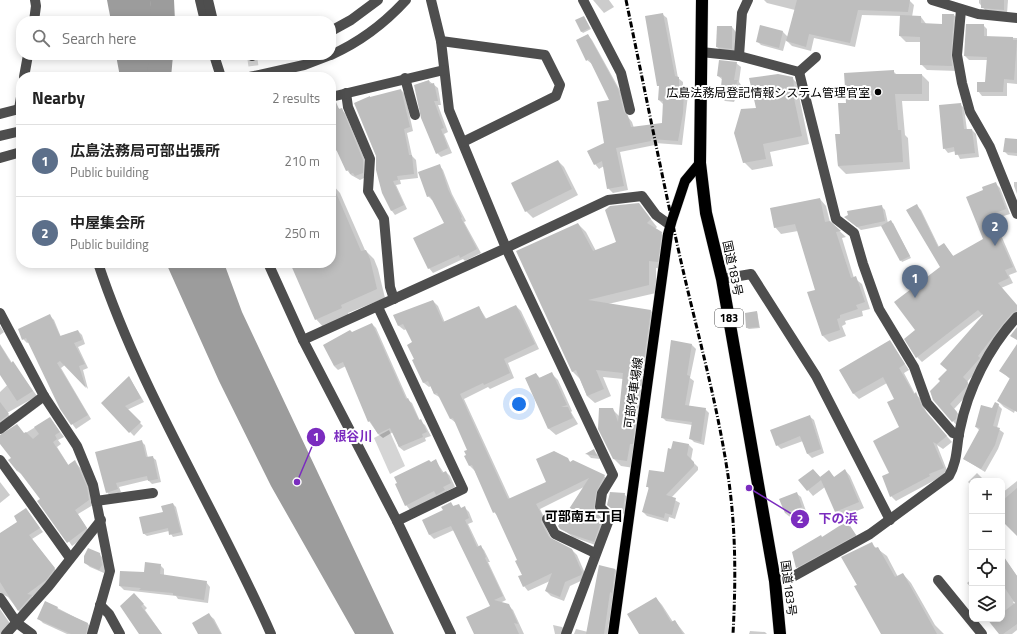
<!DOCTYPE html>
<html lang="en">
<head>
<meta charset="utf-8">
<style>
	:root { --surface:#fff; --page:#f6f6f6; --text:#222; --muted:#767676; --line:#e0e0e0; --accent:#000 }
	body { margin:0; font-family:"Titillium Web","Noto Sans JP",sans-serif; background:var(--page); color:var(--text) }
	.controls { position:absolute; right:12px; bottom:12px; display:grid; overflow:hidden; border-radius:8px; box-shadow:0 2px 10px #0003 }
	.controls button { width:36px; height:36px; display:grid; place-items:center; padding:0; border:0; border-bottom:1px solid var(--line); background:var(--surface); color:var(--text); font:20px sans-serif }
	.you { position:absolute; left:519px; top:404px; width:14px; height:14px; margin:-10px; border:3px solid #fff; border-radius:50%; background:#1a73e8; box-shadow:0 0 0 6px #1a73e833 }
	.badge { display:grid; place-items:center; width:26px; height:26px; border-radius:50%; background:var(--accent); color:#fff; font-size:13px; font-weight:700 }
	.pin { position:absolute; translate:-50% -33px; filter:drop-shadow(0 1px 2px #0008) }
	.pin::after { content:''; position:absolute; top:21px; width:14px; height:12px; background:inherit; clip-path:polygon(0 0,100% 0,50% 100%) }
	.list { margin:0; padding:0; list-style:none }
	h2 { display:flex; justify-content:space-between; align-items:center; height:52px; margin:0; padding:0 16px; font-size:17px }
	h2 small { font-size:13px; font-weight:400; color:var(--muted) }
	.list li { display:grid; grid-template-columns:26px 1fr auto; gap:12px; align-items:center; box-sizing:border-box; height:72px; padding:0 16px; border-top:1px solid var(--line) }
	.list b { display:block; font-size:15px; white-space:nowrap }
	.list p { margin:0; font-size:13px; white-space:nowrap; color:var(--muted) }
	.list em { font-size:13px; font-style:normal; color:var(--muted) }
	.icon { flex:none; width:22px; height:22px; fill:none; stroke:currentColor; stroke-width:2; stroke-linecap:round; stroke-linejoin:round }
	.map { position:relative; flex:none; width:1017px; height:634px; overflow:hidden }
	.search { position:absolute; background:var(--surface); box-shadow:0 2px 10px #0003; left:16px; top:16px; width:320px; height:44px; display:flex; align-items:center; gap:10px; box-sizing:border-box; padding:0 14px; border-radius:16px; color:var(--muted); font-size:15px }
	.panel { position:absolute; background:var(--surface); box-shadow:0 2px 10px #0003; left:16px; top:72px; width:320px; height:196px; border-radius:16px }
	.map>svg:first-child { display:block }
	.green { fill:#d5d5d5 }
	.water { fill:#9c9c9c }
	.shadow { fill:#0003 }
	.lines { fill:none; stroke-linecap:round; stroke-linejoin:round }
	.river { stroke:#9c9c9c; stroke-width:24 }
	.building { fill:#bebebe }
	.minor-tunnel { stroke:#d9d9d9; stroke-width:10; stroke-dasharray:10 5; stroke-linecap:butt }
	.major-casing { stroke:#dbdbdb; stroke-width:11 }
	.highway-casing { stroke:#dbdbdb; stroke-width:13 }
	.minor { stroke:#4e4e4e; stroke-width:10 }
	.major { stroke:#000; stroke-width:10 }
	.highway { stroke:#000; stroke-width:12 }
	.rail { stroke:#000; stroke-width:3; stroke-dasharray:6 2 1 2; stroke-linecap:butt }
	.poi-dot { fill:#000; stroke:#fff; stroke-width:1.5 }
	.labels { text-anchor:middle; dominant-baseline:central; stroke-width:4; stroke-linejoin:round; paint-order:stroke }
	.shield { fill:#fff; stroke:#4c4c4c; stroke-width:1 }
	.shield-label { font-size:11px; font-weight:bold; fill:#000 }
	.poi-label { font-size:12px; fill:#000; stroke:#fff; text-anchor:end }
	.street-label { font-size:12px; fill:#000; stroke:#fff }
	.neighbourhood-label { font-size:13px; font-weight:bold; fill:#000; stroke:#fff }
	.leader { fill:none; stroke:#7b2cbf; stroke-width:1.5 }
	.callout-dot { fill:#7b2cbf; stroke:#fff; stroke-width:1.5 }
	.mark-label { font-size:12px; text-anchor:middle; font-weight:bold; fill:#fff }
	.callout-label { font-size:13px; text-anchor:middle; font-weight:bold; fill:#7b2cbf; stroke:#fff; stroke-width:4; stroke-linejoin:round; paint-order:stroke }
</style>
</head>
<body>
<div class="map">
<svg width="1017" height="634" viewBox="0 0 1017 634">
	<rect width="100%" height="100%" fill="#fff"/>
	<polygon class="green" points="389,430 405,466 390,474 374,438"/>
	<g class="water">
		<polygon points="107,0 150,0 153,21 111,21"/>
		<polygon points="116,55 160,55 165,77 120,77"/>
		<polygon points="166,263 224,263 242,312 394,634 355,634 271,486 219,381"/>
	</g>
	<g class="shadow">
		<polygon points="593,0 609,0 614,7 604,13"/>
		<polygon points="764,0 909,0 914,5 912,17 921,17 927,25 943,25 954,15 960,21 958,71 927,70 921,64 921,42 906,42 900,36 901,16 862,15 855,47 814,38 811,51 792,46 786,40 783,51 761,45 757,41 761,27 783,32 788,37 795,10 767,3"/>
		<polygon points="979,0 1008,0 1007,14 986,11 979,3"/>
		<polygon points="662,14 667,18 678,78 683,82 683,90 688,95 682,145 655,143 655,145 620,152 628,190 613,193 608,188 604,166 599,169 595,164 606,143 611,100 592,64 587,60 588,35 592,40 622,94 628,117 632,122 634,128 662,124 664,105 659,100 660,87 658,85"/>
		<polygon points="584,17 591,29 583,33 581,31"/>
		<polygon points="983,25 987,29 987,37 1017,38 1017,84 1007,83 1007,96 982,96 978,91 986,83 988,60 969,60 965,56"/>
		<polygon points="732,27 736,32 736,52 721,51 717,47"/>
		<polygon points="736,63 741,67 739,82 741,85 734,102 725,101 721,97 723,80 718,76"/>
		<polygon points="893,71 897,75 922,75 929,82 929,101 902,101 905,135 908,138 910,169 846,174 838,166 836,135 841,135 847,104"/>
		<polygon points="792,78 800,86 802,96 799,96 809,144 770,152 773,166 752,170 744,162 758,109"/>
		<polygon points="429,81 438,88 441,105 438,105 448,132 444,134 452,153 441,157 437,153"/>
		<polygon points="401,90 405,94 413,131 407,133 412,156 416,160 418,178 400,180 401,184 396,185 407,209 395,215 392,211 383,192 371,98"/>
		<polygon points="960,104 964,108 967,130 972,130 976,134 979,157 960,159 956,151 948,153 944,148"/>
		<polygon points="337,107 345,113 367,165 366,177 360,180 351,175 347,170 338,152 331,145 331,110"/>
		<polygon points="1017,140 1017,156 1008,155 1004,151"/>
		<polygon points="558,161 564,167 578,195 533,218 526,211"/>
		<polygon points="439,165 443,170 452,194 466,221 464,222 481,253 465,261 463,259 433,273 429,268 445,224 434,200 432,200 428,196"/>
		<polygon points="1014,182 1017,182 1017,194 1014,186"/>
		<polygon points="995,183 1000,188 1010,214 994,219 1017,272 1009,275 1013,283 1001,288 1017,306 1017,314 984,363 967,382 972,387 970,392 954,409 962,418 957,426 953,421 942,381 985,315 983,314 922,362 917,357 906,339 917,330 941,268 917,206 921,210 939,247 944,244 954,257 984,239 985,190"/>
		<polygon points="332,184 340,193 365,250 374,259 378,269 385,298 348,313 350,317 324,328 316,319 291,263 331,263"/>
		<polygon points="820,199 826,206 830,222 846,237 842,238 854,278 862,284 870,309 862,311 863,316 845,321 846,324 842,326 846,336 829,342 822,335 816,290 798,231 781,234 775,227"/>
		<polygon points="639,204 657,227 655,229 669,240 665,269 656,268 656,293 608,304 651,311 658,319 634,468 621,466 613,458 612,409 620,417 623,379 603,377 611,396 595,403 587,396 580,379 572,371 578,224 586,232 596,251 617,242"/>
		<polygon points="881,206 885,210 888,223 893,223 911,258 902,262 882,226 861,230 848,220"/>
		<polygon points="433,301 438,306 445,323 479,307 487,320 516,306 521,311 539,349 508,363 514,378 490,389 488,387 464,399 510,499 547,483 567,459 571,463 604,476 609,481 600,497 598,514 607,524 598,546 573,537 561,528 584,487 540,509 546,521 546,528 552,540 572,550 577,555 587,578 570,586 564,601 551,596 546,591 550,581 528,591 524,586 523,575 518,560 499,517 494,512 475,471 470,466 469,450 456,423 451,419 441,398 434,394 431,386 429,387 424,383 413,360 415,359 413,343 407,329 404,330 399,326 394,316"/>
		<polygon points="757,312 760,328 749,329 747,328"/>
		<polygon points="50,316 54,320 61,337 78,331 82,335 85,344 78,347 88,368 83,370 88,389 65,365 61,368 91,419 76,429 61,409 29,342 27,343 23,339"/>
		<polygon points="372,324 376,328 408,400 412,403 420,421 425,425 431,436 425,438 426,441 404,451 399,447 393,432 383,438 378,434 369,421 346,366 338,370 334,366 352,333"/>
		<polygon points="0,326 4,332 0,335"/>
		<polygon points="672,341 692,345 696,349 690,378 694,381 689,406 705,409 709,413 704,445 694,442 690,438 692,425 666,421 662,417"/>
		<polygon points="890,342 909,370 904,373 915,394 921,399 927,414 952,442 943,449 937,445 948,473 896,501 891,496 890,474 900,427 896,399 887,383 859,399 854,394 840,370"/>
		<polygon points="0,344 12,363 0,373"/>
		<polygon points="1017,360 1017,405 1014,413 1004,407 998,401 1010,379 1001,371"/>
		<polygon points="20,373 37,396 7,413 12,419 3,426 0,423 0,392"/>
		<polygon points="551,373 558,380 572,411 571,412 578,424 556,435 549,429 526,379 536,374 540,378"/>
		<polygon points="129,377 144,402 127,410 143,426 134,436 102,403"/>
		<polygon points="998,405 1002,409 997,428 1004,433 998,449 985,472 964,459 980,431 976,427"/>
		<polygon points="809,416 814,420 824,453 812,458 807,453 803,441 781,449 777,445"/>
		<polygon points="50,418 64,437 58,440 61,444 57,447 69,466 75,462 82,470 91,492 93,505 78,514 90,533 72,546 41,499 23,475 17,471 12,458 0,443 0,441 24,434"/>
		<polygon points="142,442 145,445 148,458 152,457 156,460 161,482 152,484 148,480 119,487 121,492 110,496 107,492"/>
		<polygon points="689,445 693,449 691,460 698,467 698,470 671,498 680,503 675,519 669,517 668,522 647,516 643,512 649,489 647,486 664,473 672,450"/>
		<polygon points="594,451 598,455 600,459 591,458 587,454"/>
		<polygon points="435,460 444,473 446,472 450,476 455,487 447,491 449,495 410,510 406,505 430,463"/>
		<polygon points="813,470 821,478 829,472 835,478 845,470 850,476 864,508 842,517 836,512 825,487 813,496 808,490"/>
		<polygon points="977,473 985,481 972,481 972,486 968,482"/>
		<polygon points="1017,481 1017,535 1002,519 1002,493"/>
		<polygon points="0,482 10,495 0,503"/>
		<polygon points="796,493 801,497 806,511 790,517 785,513"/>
		<polygon points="624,494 629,499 627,514 617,513 608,504"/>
		<polygon points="451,503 454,507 458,505 462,509 465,508 469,512 473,522 468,524 479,547 480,546 484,550 490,562 488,562 506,600 500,603 508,605 513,610 524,634 475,634 491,606 454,530 434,539 430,535 423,520 444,511"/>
		<polygon points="173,504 176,507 183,535 173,537 169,531 147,536 143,533"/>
		<polygon points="26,509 43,532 32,539 58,573 49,584 32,597 35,600 22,615 8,597 4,595 0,596 0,534 18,522"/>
		<polygon points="847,523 859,539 801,571 797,567 822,538"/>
		<polygon points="871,544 887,556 898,577 903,574 911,583 935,625 944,634 882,634 858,585"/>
		<polygon points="99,554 104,559 106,569 104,573 90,567 85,563"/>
		<polygon points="1004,558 1017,576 1017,600 1013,602 1017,607 1017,630 1012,634 1000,634 989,619 1002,619 1002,560"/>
		<polygon points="160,565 164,569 164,576 206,582 210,587 208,603 178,599 176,596 124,590 120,586"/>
		<polygon points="600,567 615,569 618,573 608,629 609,634 574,634 576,629 588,632"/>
		<polygon points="972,579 972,589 967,583"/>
		<polygon points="656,598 662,605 673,622 675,621 685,634 640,634"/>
		<polygon points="138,599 147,608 145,610 162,634 140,634"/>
		<polygon points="46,602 88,624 92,628 90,634 67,634 43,623 39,619"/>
		<polygon points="0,609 11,625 4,634 0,634"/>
		<polygon points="208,614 214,619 222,634 199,634"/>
		<polygon points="553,625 562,627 565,630 564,634 555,634"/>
		<polygon points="750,631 765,632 767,634 749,634"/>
	</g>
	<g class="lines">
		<g class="river">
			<polyline points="162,0 163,21"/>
			<polyline points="159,77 161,55"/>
		</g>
	</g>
	<g class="building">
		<polygon points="797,0 910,0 908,12 858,10 850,43 809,34 806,47 786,41"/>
		<polygon points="981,0 1004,0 1004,10 981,8"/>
		<polygon points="663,13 675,76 679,77 679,89 684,90 683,113 678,141 651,139 651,141 616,148 624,186 607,189 602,161 594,165 587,151 604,143 597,102 609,100 589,59 586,61 576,40 588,34 618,89 624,112 628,116 631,127 662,123 663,101 658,100 659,86 657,86 645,16"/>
		<polygon points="942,14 954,14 951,55 952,66 920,65 920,37 899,36 900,15 921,16 921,23 942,24"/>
		<polygon points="584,16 590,28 581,32 575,20"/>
		<polygon points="966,24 984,24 984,36 1013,37 1013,40 1017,40 1014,80 1004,79 1003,92 977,92 977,82 985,82 987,57 964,56"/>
		<polygon points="760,25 783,31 779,48 756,42"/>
		<polygon points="717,26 732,26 732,49 716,47"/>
		<polygon points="719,60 737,62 734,80 738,80 730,98 720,97 722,77 717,76"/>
		<polygon points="894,70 894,74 922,74 922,94 895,94 898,130 901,130 903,162 838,166 835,134 840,134 838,103 846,103 844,73"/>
		<polygon points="778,74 793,77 794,88 792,89 802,136 763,144 766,159 743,163 734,133 741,109 756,108 749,78"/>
		<polygon points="429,80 430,84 434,83 438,101 434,101 444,128 441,129 448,148 436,154 421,118 414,85"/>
		<polygon points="401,89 410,127 404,129 409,155 412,155 414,174 397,176 398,180 393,181 404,205 391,211 382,193 376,170 376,156 354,103 370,96 370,97"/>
		<polygon points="336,102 339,109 342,108 363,160 363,173 355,176 353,173 350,174 349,170 346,171 335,147 331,148 331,103"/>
		<polygon points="961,103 964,129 972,129 975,153 955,155 954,147 943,149 939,105"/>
		<polygon points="1005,138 1017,139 1017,153 1003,152"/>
		<polygon points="558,160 572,189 525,212 511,183"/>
		<polygon points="440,164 448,189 462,217 461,218 477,249 460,258 459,255 428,269 413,238 444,223 430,196 427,197 418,172"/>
		<polygon points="331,181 361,251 366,250 370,259 377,289 341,305 342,308 315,320 290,263 331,263"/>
		<polygon points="996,182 1006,209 990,215 1013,267 1005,270 1009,278 998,283 1017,305 1017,311 1012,313 1002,325 978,356 980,358 963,377 968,382 966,387 950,404 957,412 956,419 952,422 933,400 930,391 940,381 938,379 947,370 940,364 983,315 978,310 916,358 904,339 915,330 894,302 940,267 906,210 917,204 938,247 944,243 953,256 983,239 966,197 983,190 982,187"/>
		<polygon points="820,198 825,222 830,221 841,231 836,232 851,278 856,276 865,302 856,305 858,309 840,315 840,318 837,319 840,330 822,336 807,292 815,290 795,224 774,228 770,208"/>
		<polygon points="639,203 651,219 647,223 662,232 658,262 649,261 649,285 588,300 651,310 644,360 643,359 641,370 633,444 630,444 627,461 613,459 598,429 599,408 613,408 618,422 623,373 596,370 604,389 587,396 576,370 572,372 516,251 578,223 593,251 616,242 605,210 610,206"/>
		<polygon points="882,205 885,221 857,227 844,217 848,215 847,211"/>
		<polygon points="891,220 910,256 900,261 881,226"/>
		<polygon points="433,300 443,322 479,306 485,319 516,305 535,344 504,359 510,373 484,385 483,383 460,394 508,499 546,482 536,459 554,451 568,458 570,462 573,460 605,475 596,492 594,509 602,519 594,542 568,533 560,529 558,526 589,478 536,504 542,515 541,522 549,537 572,549 582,572 581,575 565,582 560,597 545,591 552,573 523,587 518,576 522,575 515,561 517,560 495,512 493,513 472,465 469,466 464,456 466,455 464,451 467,450 453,418 450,419 437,393 434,394 428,381 423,383 412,360 414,359 407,345 412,342 403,324 398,326 393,315"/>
		<polygon points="757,311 759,327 746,328 745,313"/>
		<polygon points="50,314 60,336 78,330 82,340 74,343 85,364 79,366 86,388 60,361 57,363 88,415 71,425 60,409 26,338 22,340 18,329"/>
		<polygon points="372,323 406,399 408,398 419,420 421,419 427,432 422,434 423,437 399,447 390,428 378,434 370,421 368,422 343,362 334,366 323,345 350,330 352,332"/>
		<polygon points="1017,327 1017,340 1010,336"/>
		<polygon points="671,340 692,344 687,375 690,376 685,405 706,408 701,442 689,439 692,422 661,418"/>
		<polygon points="890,340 905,364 899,368 914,394 916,392 922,407 947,436 937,444 933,442 944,468 929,474 930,476 890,497 882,476 889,473 873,441 899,427 887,402 894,399 883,377 853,394 839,370"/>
		<polygon points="1017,344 1017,412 997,401 1010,378 999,371"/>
		<polygon points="0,345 11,363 13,361 33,391 17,401 0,375"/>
		<polygon points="552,372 567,405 561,407 568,407 573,418 548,429 525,378 536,373 539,378"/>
		<polygon points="129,376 141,398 125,406 141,422 129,433 101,403"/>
		<polygon points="0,402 9,414 0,421"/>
		<polygon points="995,402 999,404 993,426 1000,428 995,445 981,469 963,459 980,428 975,427 981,405 992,408"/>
		<polygon points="810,415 821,449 807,454 800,436 776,446 770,430"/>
		<polygon points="50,417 60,432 55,435 57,439 53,442 68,465 75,460 77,464 87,487 89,500 75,510 87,528 67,543 37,501 40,499 18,470 17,471 8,460 11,458 0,444 0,435 17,424 24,433 26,432 33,439 39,434 34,427"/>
		<polygon points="142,440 146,457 153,456 158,479 148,481 147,476 116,483 118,489 106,493 95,452"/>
		<polygon points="673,441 689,444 687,455 694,462 694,466 666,495 676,498 672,515 665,513 664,518 642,512 649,487 646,487 649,470 664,472 668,448 671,449"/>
		<polygon points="594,449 597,456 585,454"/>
		<polygon points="436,459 442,473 446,471 451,483 443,487 445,490 436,495 434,491 405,506 395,484 397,483 394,477 429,460 431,462"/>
		<polygon points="813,469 821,478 820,477 829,470 834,477 845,469 859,502 835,512 821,480 807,491 798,480"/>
		<polygon points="1017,488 1017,536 1002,521 1002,501"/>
		<polygon points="610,492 625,493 623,511 612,509 607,505"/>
		<polygon points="797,492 802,507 785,513 779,499"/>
		<polygon points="451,502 453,506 459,504 461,508 465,506 469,518 465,520 477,547 481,545 486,557 485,558 503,596 494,600 509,604 518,624 514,623 519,634 474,634 466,617 490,606 451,526 429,535 422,520 443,510 441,507"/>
		<polygon points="173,503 181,532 169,535 168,528 143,534 139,517 163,512 161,506"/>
		<polygon points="26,508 40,528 29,535 55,568 46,580 27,594 32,595 18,611 0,582 0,533 17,522 14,516"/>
		<polygon points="847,521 856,535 796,568 792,552 821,535 822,537"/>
		<polygon points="872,542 875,548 878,547 895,577 903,573 937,634 881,634 854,586 857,585 841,557"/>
		<polygon points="88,548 100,553 102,565 99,570 84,563 84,556"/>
		<polygon points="1002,554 1017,576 1017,624 1003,634 999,634 987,619 1002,619 1002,613 1015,603 1002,584"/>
		<polygon points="145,562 161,564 160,574 207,581 204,600 173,595 173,593 139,590 141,588 119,586 120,571 144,572"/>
		<polygon points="599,565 615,569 612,593 610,592 604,634 586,634"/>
		<polygon points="134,593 144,604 141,606 162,634 139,634 120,606"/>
		<polygon points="656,597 671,622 675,620 683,634 639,634 627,614"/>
		<polygon points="45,601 58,607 57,609 88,623 86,634 71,634 37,619"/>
		<polygon points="209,613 221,634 198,634 192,623"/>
	</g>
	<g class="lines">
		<polyline class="minor-tunnel" points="252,56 255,77"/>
		<g class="major-casing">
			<polyline id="major" points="613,634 668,234 672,220 685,181 700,163"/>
		</g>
		<g class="highway-casing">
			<polyline id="highway" points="702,0 700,163 706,213 722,279 775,581 780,634"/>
		</g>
		<g class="minor">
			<polyline points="200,0 205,21"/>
			<polyline points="208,0 213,21"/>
			<polyline points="431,0 441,41 449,110 506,248 613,475 602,493 600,507 610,517 566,634"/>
			<polyline points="583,0 621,73 630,110"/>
			<polyline points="932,0 978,14 1017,18"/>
			<polyline points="961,10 957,55 962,83 970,112 990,147 1017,214"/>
			<polyline points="34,21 36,6 35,0"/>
			<polyline points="331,31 351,20 378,0"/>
			<polyline points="441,41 545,55 560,85 556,96 463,142"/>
			<polyline points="701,52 739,56 799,72 816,57"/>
			<polyline points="214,55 221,77"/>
			<path d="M331,55c29,-13 54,-32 75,-55"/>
			<polyline points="252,56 254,55"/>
			<polyline points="739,56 742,13 748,0"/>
			<polyline points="799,72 836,219 854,233 863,264 879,309 914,367 927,403 953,433 959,435"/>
			<polyline points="24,77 28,55"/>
			<polyline points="250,77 304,65 330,55"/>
			<polyline points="405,78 415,115"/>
			<polyline points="346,93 348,107 370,159 368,191 384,219 390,287 394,299"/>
			<polyline points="331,97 444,70"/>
			<polyline points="19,109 21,97"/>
			<polyline points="0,114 19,109 21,111"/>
			<polyline points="0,136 21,131"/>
			<polyline points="0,158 21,152"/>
			<path d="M98,263c43,130 118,246 173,371"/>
			<polyline points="268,263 303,340 397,521 451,634"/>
			<polyline points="722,279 751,274 816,376 890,520"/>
			<polyline points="378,307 463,489 397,521"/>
			<polyline points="0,313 44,396 77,446 93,485 110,571 92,634"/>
			<polyline points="303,340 506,248 608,200 642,196 656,215 670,225"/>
			<polyline points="0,429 44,396"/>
			<polyline points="0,460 70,558"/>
			<polyline points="96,501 153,493"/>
			<polyline points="547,519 555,534 595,553"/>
			<polyline points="938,580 982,634"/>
			<path d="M775,581l19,-5 76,-42 79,-58c9,-16 7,-29 11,-47 8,-40 29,-82 57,-112"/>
			<polyline points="0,598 17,623 32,634"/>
			<polyline points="100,605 109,614 120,634"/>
			<polyline points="6,634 49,586 101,520"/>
		</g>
		<use href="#major" class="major"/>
		<use href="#highway" class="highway"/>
		<path class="rail" d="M626,0c18,86 35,172 54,257 16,71 36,141 47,212 9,55 9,110 6,165"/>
	</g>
	<circle class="poi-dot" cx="878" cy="92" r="4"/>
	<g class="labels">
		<rect class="shield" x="715" y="309" width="28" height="18" rx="3"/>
		<g class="shield-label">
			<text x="729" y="318">183</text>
		</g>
		<g class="poi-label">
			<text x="870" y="92">広島法務局登記情報システム管理官室</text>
		</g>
		<g class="street-label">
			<text transform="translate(733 268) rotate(78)">国道183号</text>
			<text transform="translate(633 393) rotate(-82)">可部停車場線</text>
			<text transform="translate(789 588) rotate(83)">国道183号</text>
		</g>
		<g class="neighbourhood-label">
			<text x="584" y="516">可部南五丁目</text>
		</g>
	</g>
	<path class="leader" d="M297 482L316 437M749 488L800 519"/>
	<g class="callout-dot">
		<circle cx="297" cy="482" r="4"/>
		<circle cx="749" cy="488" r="4"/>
		<circle cx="316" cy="437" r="10"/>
		<circle cx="800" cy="519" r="10"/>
	</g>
	<g class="mark-label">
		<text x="316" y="441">1</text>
		<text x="800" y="523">2</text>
	</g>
	<g class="callout-label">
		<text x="353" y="441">根谷川</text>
		<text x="838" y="523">下の浜</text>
	</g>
</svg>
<div class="controls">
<button>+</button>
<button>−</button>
<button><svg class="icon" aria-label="locate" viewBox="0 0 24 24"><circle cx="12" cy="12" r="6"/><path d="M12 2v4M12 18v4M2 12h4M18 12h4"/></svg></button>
<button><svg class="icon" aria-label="layers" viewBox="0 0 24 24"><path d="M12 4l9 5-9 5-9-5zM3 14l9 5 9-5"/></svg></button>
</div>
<div class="you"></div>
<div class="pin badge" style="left:915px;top:298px;background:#5c6f8a">1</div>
<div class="pin badge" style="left:995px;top:246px;background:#5c6f8a">2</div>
<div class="search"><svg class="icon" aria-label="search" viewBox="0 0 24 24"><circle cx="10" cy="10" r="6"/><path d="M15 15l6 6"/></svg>Search here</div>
<section class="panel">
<h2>Nearby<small>2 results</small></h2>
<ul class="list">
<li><span class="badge" style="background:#5c6f8a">1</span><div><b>広島法務局可部出張所</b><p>Public building</p></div><em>210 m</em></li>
<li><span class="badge" style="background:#5c6f8a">2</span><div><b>中屋集会所</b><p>Public building</p></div><em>250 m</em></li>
</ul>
</section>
</div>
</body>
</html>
